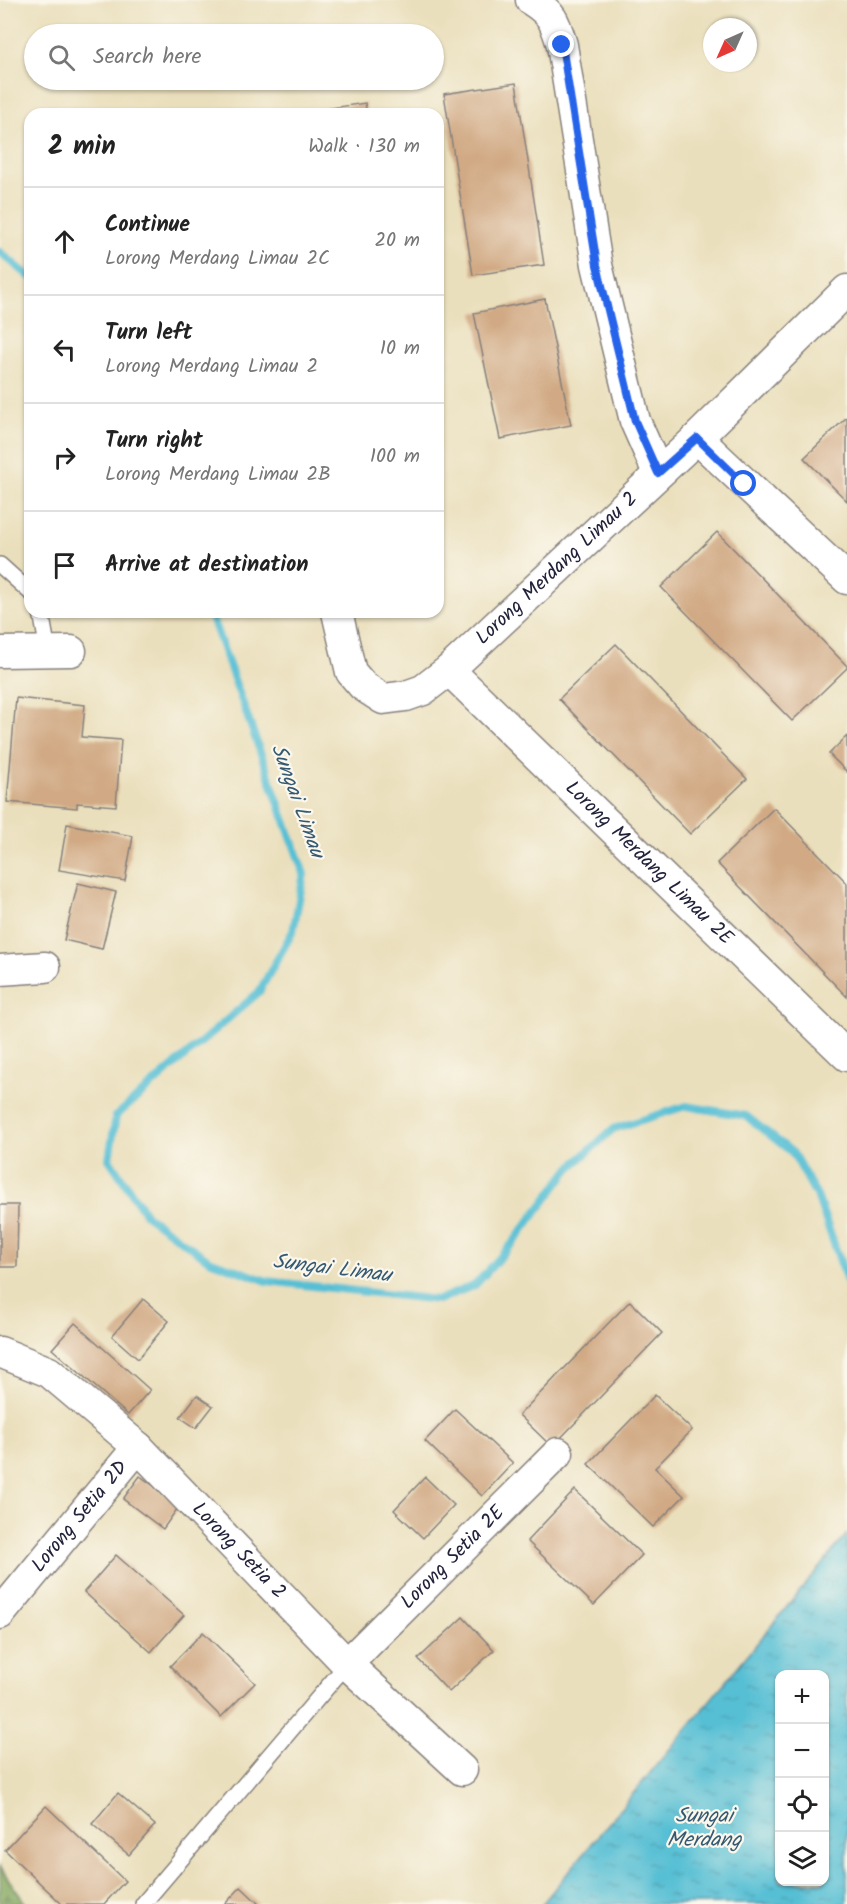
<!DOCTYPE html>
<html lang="en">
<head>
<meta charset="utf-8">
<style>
	:root { --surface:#fff; --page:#f6f6f6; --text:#222; --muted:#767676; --line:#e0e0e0 }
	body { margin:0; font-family:Kalam,sans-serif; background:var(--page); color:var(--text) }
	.controls { position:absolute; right:18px; bottom:18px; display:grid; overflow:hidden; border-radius:12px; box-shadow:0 2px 4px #0004 }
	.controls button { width:54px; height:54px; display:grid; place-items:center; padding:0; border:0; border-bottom:2px solid var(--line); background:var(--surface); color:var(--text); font:30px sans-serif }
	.compass { position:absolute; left:703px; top:18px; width:54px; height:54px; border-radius:50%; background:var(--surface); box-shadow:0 2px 4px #0004; rotate:225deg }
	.stop { position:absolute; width:18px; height:18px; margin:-14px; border:4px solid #2563eb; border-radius:50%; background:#fff }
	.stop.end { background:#2563eb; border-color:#fff; box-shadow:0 2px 6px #0008 }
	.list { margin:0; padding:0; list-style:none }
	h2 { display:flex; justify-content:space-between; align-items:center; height:78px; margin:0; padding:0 24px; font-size:26px }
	h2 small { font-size:20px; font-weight:400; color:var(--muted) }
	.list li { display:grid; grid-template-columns:39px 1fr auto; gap:18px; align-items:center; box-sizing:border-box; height:108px; padding:0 24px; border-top:2px solid var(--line) }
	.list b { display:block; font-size:22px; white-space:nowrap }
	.list p { margin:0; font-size:20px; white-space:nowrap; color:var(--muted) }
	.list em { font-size:20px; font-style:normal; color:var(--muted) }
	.icon { flex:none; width:33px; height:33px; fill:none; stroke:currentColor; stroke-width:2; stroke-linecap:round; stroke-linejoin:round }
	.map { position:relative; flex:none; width:847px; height:1904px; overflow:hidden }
	.search { position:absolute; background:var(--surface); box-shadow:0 2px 4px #0004; left:24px; top:24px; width:420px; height:66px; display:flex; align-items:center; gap:15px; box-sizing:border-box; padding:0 21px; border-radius:33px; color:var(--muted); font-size:22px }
	.panel { position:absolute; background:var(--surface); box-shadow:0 2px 4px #0004; left:24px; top:108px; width:420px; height:510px; border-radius:18px }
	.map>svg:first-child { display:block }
	.forest { fill:url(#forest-firs); stroke:#52644c; stroke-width:1.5 }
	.water { fill:url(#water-ripples); stroke:#3c7088; stroke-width:1.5; fill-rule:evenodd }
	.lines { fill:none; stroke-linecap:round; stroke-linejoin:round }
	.stream { stroke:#57bfd4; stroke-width:8 }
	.building { fill:#d1aa85 }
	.lane-casing { stroke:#86807c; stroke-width:18 }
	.street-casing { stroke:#86807c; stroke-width:33 }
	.lane { stroke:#fff; stroke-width:15 }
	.street { stroke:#fff; stroke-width:30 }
	.route { stroke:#2563eb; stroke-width:8 }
	.labels { text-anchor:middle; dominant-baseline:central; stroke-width:4.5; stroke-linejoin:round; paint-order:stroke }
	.street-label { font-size:20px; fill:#22223b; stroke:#fbf7ec }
	.water-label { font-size:21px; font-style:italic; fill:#355971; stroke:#fbf7ec }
</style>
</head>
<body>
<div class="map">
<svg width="847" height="1904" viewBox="0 0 847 1904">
	<defs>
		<pattern id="forest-firs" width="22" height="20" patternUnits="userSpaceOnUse" patternTransform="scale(1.5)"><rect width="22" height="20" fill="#81a65c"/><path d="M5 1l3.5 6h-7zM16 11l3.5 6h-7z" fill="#69874d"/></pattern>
		<pattern id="water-ripples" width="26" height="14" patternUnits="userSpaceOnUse" patternTransform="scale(1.5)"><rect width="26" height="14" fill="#57bfd4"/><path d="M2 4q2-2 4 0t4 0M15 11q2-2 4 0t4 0" fill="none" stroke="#489bad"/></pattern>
	</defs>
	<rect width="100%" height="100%" fill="#fbf7ec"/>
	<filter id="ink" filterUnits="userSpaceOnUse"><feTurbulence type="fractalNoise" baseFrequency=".0167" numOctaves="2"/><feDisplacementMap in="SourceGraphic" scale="12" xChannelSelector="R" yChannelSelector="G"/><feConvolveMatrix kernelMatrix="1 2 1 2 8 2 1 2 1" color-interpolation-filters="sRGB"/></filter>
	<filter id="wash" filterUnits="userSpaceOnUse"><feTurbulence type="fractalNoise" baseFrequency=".008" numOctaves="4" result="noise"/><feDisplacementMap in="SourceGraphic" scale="24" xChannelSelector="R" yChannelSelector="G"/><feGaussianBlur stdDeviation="1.35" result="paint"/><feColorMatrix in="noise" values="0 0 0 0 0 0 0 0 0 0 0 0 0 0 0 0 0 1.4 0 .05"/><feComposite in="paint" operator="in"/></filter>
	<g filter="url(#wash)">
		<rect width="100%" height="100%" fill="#eadfbc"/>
		<polygon class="forest" points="0,1867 26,1904 0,1904"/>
		<path class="water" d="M847,1534v370h-305zM780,1674h44v208h-44z"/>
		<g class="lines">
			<g class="stream">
				<polyline points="0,252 30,277"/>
				<polyline points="210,612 304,874 293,931 259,992 116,1116 109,1159 147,1216 209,1260 267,1281 438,1300 475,1285 513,1243 569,1169 613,1129 686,1106 746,1116 793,1153 818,1198 847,1281"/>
			</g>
		</g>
		<g id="blocks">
			<g class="building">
				<polygon points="516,83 544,265 473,275 444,94"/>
				<polygon points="365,103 367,114 298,114 298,113"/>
				<polygon points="545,299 571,425 500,439 474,313"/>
				<polygon points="847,417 847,501 804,458"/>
				<polygon points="438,528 444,558 438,559"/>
				<polygon points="717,532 847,666 847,668 792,721 661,587"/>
				<polygon points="616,644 747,779 690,834 559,699"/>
				<polygon points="16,698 85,705 82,737 121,740 116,806 77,803 77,808 7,802"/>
				<polygon points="847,736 847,772 829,754"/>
				<polygon points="774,808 847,883 847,997 717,863"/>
				<polygon points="67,824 133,836 125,881 59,870"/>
				<polygon points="78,883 116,892 102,949 64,940"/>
				<polygon points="0,1205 18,1205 17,1267 0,1267"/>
				<polygon points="143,1299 169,1321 138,1359 112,1336"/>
				<polygon points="630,1301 662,1333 552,1447 519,1415"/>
				<polygon points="75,1323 150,1390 128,1415 52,1349"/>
				<polygon points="197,1395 213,1406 196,1428 180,1417"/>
				<polygon points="655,1395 692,1430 655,1468 684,1496 653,1527 588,1464"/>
				<polygon points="455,1409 513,1463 482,1496 425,1441"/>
				<polygon points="140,1476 180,1505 163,1529 123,1499"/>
				<polygon points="425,1477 454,1505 423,1538 394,1510"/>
				<polygon points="575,1490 642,1555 594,1605 527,1541"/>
				<polygon points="116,1555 184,1615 151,1652 84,1592"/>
				<polygon points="463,1617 494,1650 449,1692 418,1659"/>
				<polygon points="203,1632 255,1683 221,1717 170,1666"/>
				<polygon points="118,1793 155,1825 129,1855 92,1824"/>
				<polygon points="46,1806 125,1881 104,1904 62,1904 5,1850"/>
				<polygon points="241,1887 259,1904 225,1904"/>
			</g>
		</g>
	</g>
	<g filter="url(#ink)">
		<use href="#blocks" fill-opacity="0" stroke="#86807c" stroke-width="1.5"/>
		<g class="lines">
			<g class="lane-casing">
				<g id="lane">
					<polyline points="0,565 30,592"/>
					<polyline points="41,612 48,651"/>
					<polyline points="143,1904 347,1664"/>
				</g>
			</g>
			<g class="street-casing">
				<g id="street">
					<path d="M531,0c22,14 24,22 31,45l35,220 38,156 23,52"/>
					<polyline points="697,438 847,579"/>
					<path id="s1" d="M337,612l14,60 12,14 20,13 23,-3 17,-6 26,-20 248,-232 150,-148"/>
					<polyline points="0,652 71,651"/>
					<path id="s2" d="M449,670l398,386"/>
					<polyline points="0,970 45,967"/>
					<path id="s3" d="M0,1352l49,20 89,75 209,217 115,106"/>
					<path id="s4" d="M0,1614l138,-167"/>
					<path id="s5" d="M347,1664l211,-211"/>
				</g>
			</g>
			<use href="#lane" class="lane"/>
			<use href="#street" class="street"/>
		</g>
	</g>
	<g class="lines" filter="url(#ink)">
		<polyline class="route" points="562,45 597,265 635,421 658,473 697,438 744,484"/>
	</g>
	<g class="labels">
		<g class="street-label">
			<text stroke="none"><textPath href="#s1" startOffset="326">Lorong Merdang Limau 2</textPath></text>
			<text stroke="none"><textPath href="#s2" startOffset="278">Lorong Merdang Limau 2E</textPath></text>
			<text stroke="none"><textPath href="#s4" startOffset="126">Lorong Setia 2D</textPath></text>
			<text stroke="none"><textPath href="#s3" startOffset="314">Lorong Setia 2</textPath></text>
			<text stroke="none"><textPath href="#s5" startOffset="150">Lorong Setia 2E</textPath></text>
		</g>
		<g class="water-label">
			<text transform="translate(297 801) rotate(70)">Sungai Limau</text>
			<text transform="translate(332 1269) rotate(7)">Sungai Limau</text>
			<text x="704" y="1816">Sungai<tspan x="704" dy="24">Merdang</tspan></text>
		</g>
	</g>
</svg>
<div class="controls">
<button>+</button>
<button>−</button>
<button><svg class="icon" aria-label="locate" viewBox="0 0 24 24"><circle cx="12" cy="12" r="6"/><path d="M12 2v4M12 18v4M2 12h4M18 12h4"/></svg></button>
<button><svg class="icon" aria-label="layers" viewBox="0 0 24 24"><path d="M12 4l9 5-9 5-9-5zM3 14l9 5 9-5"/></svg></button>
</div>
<svg class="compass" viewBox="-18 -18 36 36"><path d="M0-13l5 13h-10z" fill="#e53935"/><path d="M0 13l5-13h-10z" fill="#767676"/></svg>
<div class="stop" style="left:744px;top:484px"></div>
<div class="stop end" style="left:562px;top:45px"></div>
<div class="search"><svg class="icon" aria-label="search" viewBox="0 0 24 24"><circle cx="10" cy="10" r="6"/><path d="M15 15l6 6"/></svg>Search here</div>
<section class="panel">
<h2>2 min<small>Walk · 130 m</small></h2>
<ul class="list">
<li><svg class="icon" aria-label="ahead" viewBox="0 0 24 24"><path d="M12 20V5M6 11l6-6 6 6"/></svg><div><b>Continue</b><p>Lorong Merdang Limau 2C</p></div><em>20 m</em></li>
<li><svg class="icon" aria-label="left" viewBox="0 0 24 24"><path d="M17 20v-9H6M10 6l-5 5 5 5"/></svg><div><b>Turn left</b><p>Lorong Merdang Limau 2</p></div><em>10 m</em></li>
<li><svg class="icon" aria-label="right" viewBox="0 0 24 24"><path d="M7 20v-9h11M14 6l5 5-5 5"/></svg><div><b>Turn right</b><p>Lorong Merdang Limau 2B</p></div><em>100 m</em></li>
<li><svg class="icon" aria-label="arrive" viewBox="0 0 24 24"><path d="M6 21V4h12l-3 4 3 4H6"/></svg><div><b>Arrive at destination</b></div></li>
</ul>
</section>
</div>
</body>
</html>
